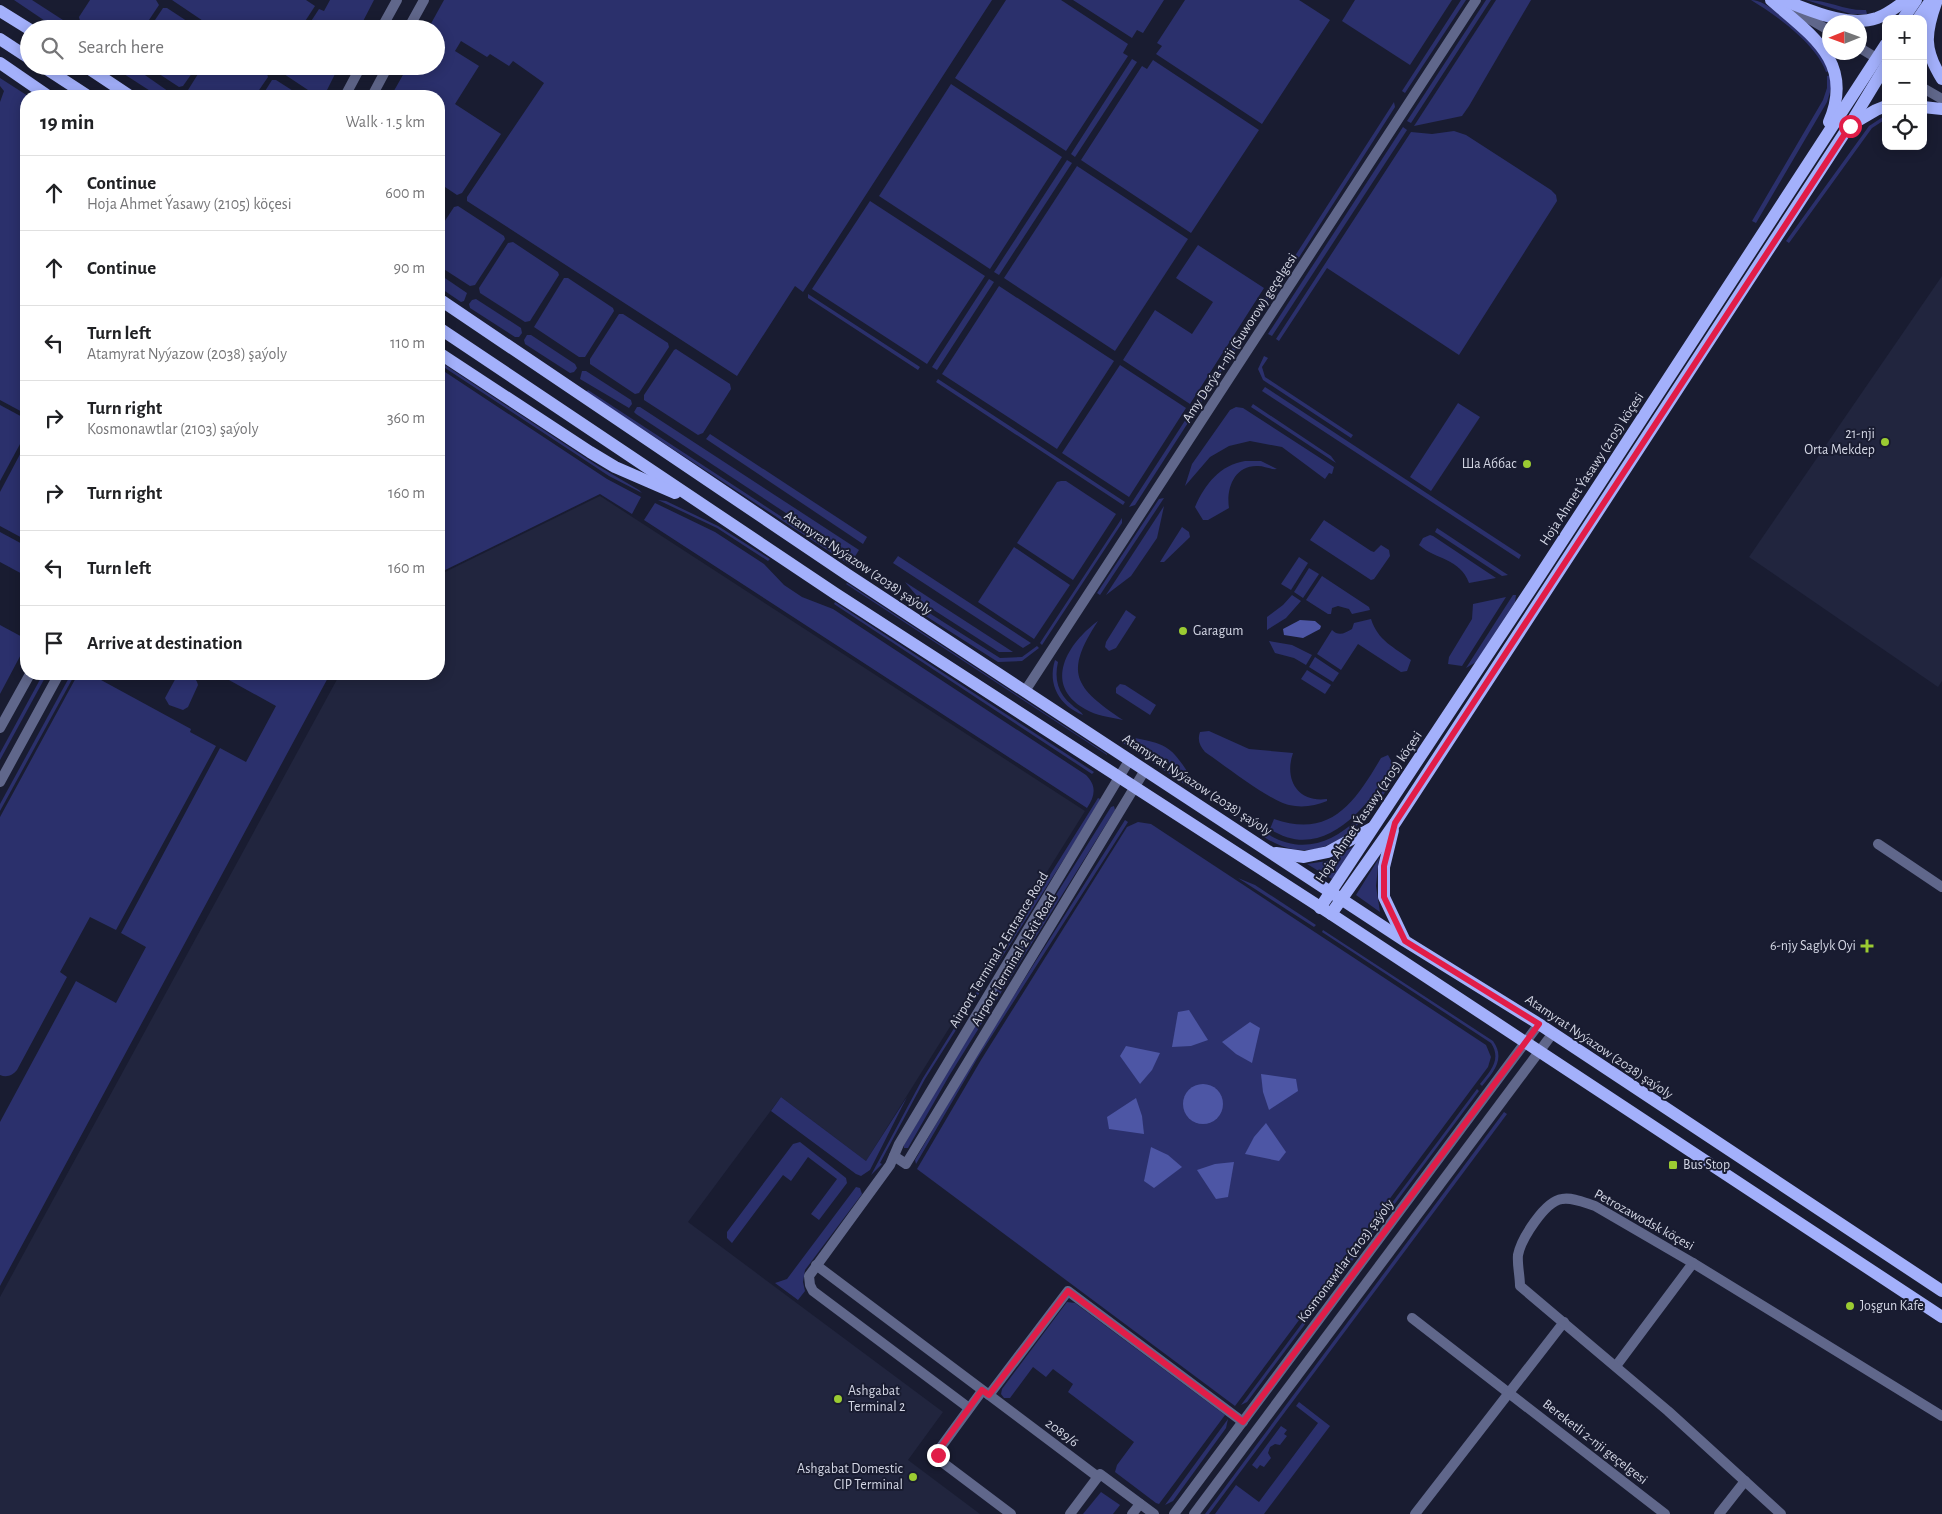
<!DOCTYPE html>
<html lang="en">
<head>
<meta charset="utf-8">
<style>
	:root { --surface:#fff; --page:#f2f2f2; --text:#202124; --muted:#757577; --line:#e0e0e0 }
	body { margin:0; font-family:"Alegreya Sans",sans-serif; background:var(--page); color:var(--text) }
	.controls { position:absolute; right:15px; top:15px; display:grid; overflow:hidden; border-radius:10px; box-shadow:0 2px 12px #0003 }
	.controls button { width:45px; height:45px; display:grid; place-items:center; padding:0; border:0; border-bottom:1px solid var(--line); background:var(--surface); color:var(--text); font:25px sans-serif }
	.compass { position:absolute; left:1822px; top:15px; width:45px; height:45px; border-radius:50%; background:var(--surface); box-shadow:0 2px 12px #0003; rotate:269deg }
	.stop { position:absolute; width:15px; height:15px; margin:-11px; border:4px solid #e11d48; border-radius:50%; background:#fff }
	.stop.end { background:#e11d48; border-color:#fff; box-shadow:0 1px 5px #0008 }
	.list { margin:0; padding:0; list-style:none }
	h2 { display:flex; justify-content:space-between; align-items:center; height:65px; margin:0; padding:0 20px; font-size:21px }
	h2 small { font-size:16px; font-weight:400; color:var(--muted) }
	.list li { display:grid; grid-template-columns:32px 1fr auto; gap:15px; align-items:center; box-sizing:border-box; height:75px; padding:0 20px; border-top:1px solid var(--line) }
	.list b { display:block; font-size:19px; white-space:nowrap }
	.list p { margin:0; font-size:16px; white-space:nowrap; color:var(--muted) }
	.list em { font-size:16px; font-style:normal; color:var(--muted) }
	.icon { flex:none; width:28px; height:28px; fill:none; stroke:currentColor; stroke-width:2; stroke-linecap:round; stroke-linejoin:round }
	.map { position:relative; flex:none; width:1942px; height:1514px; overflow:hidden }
	.search { position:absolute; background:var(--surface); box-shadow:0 2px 12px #0003; left:20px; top:20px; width:425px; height:55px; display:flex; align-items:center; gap:12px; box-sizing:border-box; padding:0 18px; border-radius:28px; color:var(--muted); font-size:19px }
	.panel { position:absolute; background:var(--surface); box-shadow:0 2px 12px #0003; left:20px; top:90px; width:425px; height:590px; border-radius:20px }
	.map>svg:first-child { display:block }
	.built { fill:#21253e }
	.green { fill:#2b306c }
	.water { fill:#4d56a5 }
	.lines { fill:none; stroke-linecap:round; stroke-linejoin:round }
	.minor { stroke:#60678b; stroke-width:10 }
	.major { stroke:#a3b0fb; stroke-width:12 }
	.route { stroke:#e11d48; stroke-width:6 }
	.poi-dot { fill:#9bcb32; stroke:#191c31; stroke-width:2 }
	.labels { text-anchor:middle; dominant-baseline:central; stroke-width:4; stroke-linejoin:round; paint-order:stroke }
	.street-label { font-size:14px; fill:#d3d6e4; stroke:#191c31 }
	.poi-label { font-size:14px; fill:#d3d6e4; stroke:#191c31; text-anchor:end }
</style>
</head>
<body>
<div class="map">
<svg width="1942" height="1514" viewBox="0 0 1942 1514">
	<rect width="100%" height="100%" fill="#191c31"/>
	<g class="built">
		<polygon points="1942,276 1942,681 1938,687 1749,557"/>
		<polygon points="600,496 1085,811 866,1161 781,1097 688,1222 943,1412 908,1460 980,1514 0,1514 0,1297 340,674 439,674 439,575"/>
	</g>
	<g class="green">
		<polygon points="14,0 32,0 66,22 66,26 64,29 57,29"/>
		<polygon points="90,0 156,0 159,5 143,29 91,29 80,21 79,17"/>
		<polygon points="172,0 306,0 315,6 300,29 215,29"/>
		<polygon points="330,0 374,0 359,29 306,29 319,9 324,11"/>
		<polygon points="444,0 992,0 803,292 795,286 737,376 467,201 467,197 544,83 513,61 509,66 490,54 487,57 461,41 455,51 479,66 455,104 501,134 462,193 457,195 439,183 439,96 391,96 408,66 436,66 436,29 428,29"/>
		<polygon points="1006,0 1061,0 1128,44 1123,53 1128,56 1066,151 955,78"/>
		<polygon points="1073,0 1164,0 1143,33 1137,30 1132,38"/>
		<polygon points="1185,0 1299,0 1330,20 1262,124 1156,54 1162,46 1157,43"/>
		<polygon points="1355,0 1452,0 1410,65 1342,21"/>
		<polygon points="1461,0 1466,0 1405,93 1402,91"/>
		<polygon points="1486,0 1491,0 1411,123 1407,121"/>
		<polygon points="1496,0 1531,0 1469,106 1462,116 1414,126"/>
		<path d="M1751,0c19,0 54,36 67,51 5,5 8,13 12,20l-4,1c-10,-28 -50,-57 -75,-72z"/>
		<path d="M1806,0c23,0 39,11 60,10l1,4h-16z"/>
		<polygon points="163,8 167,8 199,29 149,29"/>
		<polygon points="1132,59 1137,62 1075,157 1071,154"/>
		<polygon points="1153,60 1259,130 1191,233 1081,160 1142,66 1147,69"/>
		<polygon points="125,66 132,66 175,96 158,96 124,74"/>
		<polygon points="147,66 197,66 183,86 179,87"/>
		<polygon points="203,66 256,66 267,74 268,77 255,96 193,96 188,90"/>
		<polygon points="281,66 339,66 324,96 317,96 281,72"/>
		<polygon points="1831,75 1831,89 1827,102 1756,223 1752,221 1823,100 1827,88 1827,76"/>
		<polygon points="0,78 28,96 26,414 0,400 0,102 4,91 0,86"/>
		<polygon points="272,80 276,80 301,96 262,96"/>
		<polygon points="951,84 1062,157 990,269 879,196"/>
		<polygon points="1394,102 1395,107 1298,259 1293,259"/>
		<polygon points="1886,115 1886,119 1872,128 1789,243 1786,241 1869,126"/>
		<polygon points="1403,127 1407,130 1272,336 1268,334"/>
		<polygon points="1454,131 1466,135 1551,190 1556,195 1557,201 1459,355 1327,268 1279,341 1276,339 1411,132 1432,134"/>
		<polygon points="1067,160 1072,163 999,275 994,272"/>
		<polygon points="1077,166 1188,239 1115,351 1004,278"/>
		<polygon points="870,201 985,276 927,364 812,289"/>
		<polygon points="458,206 504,236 505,239 475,285 470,286 439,266 439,230 454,207"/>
		<polygon points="513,242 558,272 559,275 530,321 525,322 480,293 479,288 508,243"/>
		<polygon points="1198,245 1264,288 1190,404 1123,360 1155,310 1192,334 1213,302 1176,278"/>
		<polygon points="1284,269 1285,274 1204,398 1201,396"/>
		<polygon points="439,274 467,293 464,301 461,302 439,287"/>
		<polygon points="564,278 568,278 613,308 614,311 585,357 579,357 534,327"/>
		<polygon points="989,279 994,282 937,370 932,367"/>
		<polygon points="999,286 1114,361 1057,449 942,374"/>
		<polygon points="808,294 920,367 918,370 808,298"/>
		<polygon points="476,299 521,328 522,333 519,337 515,337 470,308 469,304 472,300"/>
		<polygon points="619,314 623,314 668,343 669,347 639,393 635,394 590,364 590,359"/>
		<polygon points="527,335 531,335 575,364 577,368 574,372 570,373 525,344 524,340"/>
		<polygon points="676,349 730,384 731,389 703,433 698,435 644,400 644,395 674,350"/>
		<polygon points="1264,356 1268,358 1262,367 1265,377 1353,435 1351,438 1263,380 1258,369"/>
		<polygon points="439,361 598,466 639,490 642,493 609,476 439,364"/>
		<polygon points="1120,365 1186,408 1129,497 1062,453"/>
		<polygon points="439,368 607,479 641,497 632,514 600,494 439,573"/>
		<polygon points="582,371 586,371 631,400 632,404 629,408 580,379"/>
		<polygon points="938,379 1125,502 1123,505 936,382"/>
		<polygon points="1265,387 1521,555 1519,559 1262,391"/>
		<polygon points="588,390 852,563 850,565 586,392"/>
		<polygon points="1199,399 1202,401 1135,505 1129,507"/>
		<polygon points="1458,403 1480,417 1431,491 1410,477"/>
		<polygon points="1253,404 1331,456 1336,463 1251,407"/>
		<polygon points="0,405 26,419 26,433 0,481"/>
		<polygon points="637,407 640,407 859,550 854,558 636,414 634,412"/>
		<polygon points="1236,407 1243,408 1334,467 1332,474 1329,473 1325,479 1282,447 1250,441 1229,446 1210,457 1185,486 1192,464 1230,410"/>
		<polygon points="710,434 867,537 863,544 706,439"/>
		<polygon points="26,443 26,540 0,526 0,492"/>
		<path d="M1245,461h16l16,8c-6,1 -12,-3 -19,-3 -24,-1 -32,23 -29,42l-21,12h-5l-8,-13c10,-23 25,-42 50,-46z"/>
		<polygon points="1061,481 1066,481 1116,514 1073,580 1017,543 1057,482"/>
		<polygon points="1164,498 1100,595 1097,593 1159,499"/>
		<polygon points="658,500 666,501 718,526 770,559 768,561 717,528"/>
		<path d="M655,503l60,29 49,32 20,21 18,12 31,12 253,166c11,11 9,21 1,33l-443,-288z"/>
		<polygon points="1164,506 1157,538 1131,576 1106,595"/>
		<polygon points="1122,518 1122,523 1042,645 1040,643"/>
		<polygon points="1324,520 1371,551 1374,552 1381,545 1389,550 1390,556 1374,579 1371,580 1310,540"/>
		<polygon points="1182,527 1189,532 1190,537 1164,562 1160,562"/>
		<polygon points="1437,528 1508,575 1502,576 1435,532"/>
		<polygon points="0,532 26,546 26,576 0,562"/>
		<path d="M1430,535l3,1 63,42 -27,5c-9,-25 -33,-23 -50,-38l4,-7z"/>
		<polygon points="1014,547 1070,585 1034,639 978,602"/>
		<polygon points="898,556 1031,643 1023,648 893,563"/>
		<polygon points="1299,557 1308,563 1291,590 1281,584"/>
		<polygon points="1309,568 1319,574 1303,598 1294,592"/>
		<polygon points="1322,576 1369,607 1370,610 1352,614 1349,609 1338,606 1332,608 1331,614 1328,614 1306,600"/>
		<polygon points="905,582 1013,652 999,652 923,603"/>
		<polygon points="847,583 1107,754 1107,755 846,584"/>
		<polygon points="1292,595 1301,601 1286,618 1267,630 1267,617 1283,605"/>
		<polygon points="1513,595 1516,595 1515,602 1476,662 1466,668"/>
		<polygon points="1506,597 1462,666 1448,664 1449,657 1472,619 1473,604"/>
		<polygon points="835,602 1091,770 1094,772 1092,774 834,604"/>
		<polygon points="923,609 1000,658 1022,657 1037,646 1039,648 1022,661 998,662 921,613"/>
		<polygon points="1126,610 1136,617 1116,648 1109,651 1105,647 1106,642"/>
		<path d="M1371,619c7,22 23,28 40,41l-4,11 -6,1 -43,-28 -17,26 -24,-16 15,-24c7,7 13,3 20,-1l2,-6z"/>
		<path d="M1098,621c-34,52 -24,66 25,99 -13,-3 -27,-4 -38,-11 -43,-25 -17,-66 13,-88z"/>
		<polygon points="0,625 26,639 26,645 0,694"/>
		<polygon points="1269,641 1292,645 1312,655 1306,665 1294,658 1275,653"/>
		<polygon points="1315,657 1339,673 1333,682 1309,667"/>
		<path d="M1055,660l3,2c-4,17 0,32 14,43 4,4 9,6 11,10 -23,-9 -36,-30 -28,-55z"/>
		<polygon points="1307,670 1331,685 1325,694 1301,679"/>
		<polygon points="43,674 47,674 0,760 0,753"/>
		<polygon points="71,674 75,674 0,811 0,804"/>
		<path d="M78,674h12l101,55 -1,3 26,14 -100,184 -26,-13 -30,55 7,5 -50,93c-4,5 -10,8 -17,5v-258z"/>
		<path d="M178,674c9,0 18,1 20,11l-10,22 -5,3 -14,-5 -4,-7z"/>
		<polygon points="207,674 330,674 0,1286 0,1122 76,981 116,1003 146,947 121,933 220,748 246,762 276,706 220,675 218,679"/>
		<polygon points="1120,684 1125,685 1156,705 1150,715 1116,693 1116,688"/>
		<path d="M1209,731l40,18 44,4c-9,26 4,50 34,46v2c-12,5 -25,7 -38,4 -19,-4 -65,-40 -84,-53 -5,-6 -8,-12 -5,-20z"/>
		<path d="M1129,737c39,7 42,9 63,42z"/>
		<polygon points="1124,740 1194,786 1192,789 1123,743"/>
		<path d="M1388,755l6,11c-26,40 -71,98 -124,63l4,-10c57,20 81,-17 107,-61z"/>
		<path d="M1398,769v4c-30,47 -74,103 -134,64l2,-4c57,37 104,-21 132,-64z"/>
		<polygon points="1098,798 1100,799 1097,807 925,1079 880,1163 882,1164 871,1175 923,1078"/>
		<polygon points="1114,806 1115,810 949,1076 908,1148 904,1148 904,1145 980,1016 1111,807"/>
		<polygon points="1125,820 1128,822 977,1059 916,1164 915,1160 975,1057"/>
		<polygon points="1138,822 1151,824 1486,1045 1491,1057 1488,1067 1235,1406 917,1169 981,1060 1127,827"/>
		<polygon points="1355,846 1332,879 1307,864 1327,861"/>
		<polygon points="1379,858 1376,886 1380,912 1356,895"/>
		<polygon points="1238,878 1255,885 1316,925 1314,927"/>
		<path d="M1323,930l170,111c13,18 0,31 -11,45l-2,-2c10,-13 22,-24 11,-41l-169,-111z"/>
		<polygon points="1477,1089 1479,1091 1247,1402 1241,1405"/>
		<polygon points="781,1097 866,1161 907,1097 870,1170 861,1176 856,1174 771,1111"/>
		<polygon points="1504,1112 1507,1114 1209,1514 1205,1514"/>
		<polygon points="800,1142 846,1178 847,1183 819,1220 811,1214 837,1179 808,1157 791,1181 783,1175 732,1243 727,1238 727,1232 793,1144"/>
		<polygon points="856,1187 860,1188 862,1194 805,1270 803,1282 805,1291 798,1300 775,1283 787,1279"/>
		<polygon points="1067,1302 1075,1303 1225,1415 1159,1504 1156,1503 1115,1472 1117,1465 1134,1442 1068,1392 1073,1384 1053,1369 1046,1377 1033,1367 1010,1398 1004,1398 1001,1394 1002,1389"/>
		<polygon points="1299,1402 1330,1426 1264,1514 1215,1514 1236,1485 1259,1502 1318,1423 1296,1406"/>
		<polygon points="1228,1419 1226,1428 1173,1501 1165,1505"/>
		<polygon points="1281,1426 1287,1430 1284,1434 1287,1436 1280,1445 1275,1444 1270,1447 1268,1453 1271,1458 1264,1467 1260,1465 1257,1469 1252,1465"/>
		<polygon points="1101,1492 1120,1505 1113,1514 1083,1514"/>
	</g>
	<g class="water">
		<polygon points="1300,620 1315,621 1321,626 1320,629 1303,638 1284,635 1283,629"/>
		<polygon points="1189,1010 1208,1040 1191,1046 1172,1047 1178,1012"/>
		<polygon points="1250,1022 1260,1028 1252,1063 1236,1054 1222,1042"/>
		<polygon points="1126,1046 1160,1053 1152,1070 1140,1084 1120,1056"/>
		<polygon points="1261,1074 1296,1079 1298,1091 1269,1110 1263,1092"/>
		<circle cx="1203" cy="1104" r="20"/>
		<polygon points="1136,1098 1142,1116 1144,1134 1109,1129 1107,1117"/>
		<polygon points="1266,1123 1286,1152 1279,1161 1245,1154 1254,1137"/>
		<polygon points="1151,1147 1168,1155 1182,1167 1154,1188 1144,1181"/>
		<polygon points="1234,1162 1228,1197 1216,1199 1197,1170 1215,1164"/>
	</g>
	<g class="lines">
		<g class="minor">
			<polyline points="1785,5 1830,31"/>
			<polyline points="381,29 397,0"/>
			<polyline points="408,29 424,0"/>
			<polyline points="1860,48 1883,62"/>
			<polyline points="1923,88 1942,99"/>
			<polyline points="345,96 361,66"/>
			<polyline points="372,96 388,66"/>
			<polyline points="1025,691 1476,0"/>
			<polyline points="0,728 30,674"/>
			<polyline points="0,782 59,674"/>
			<polyline points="1878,844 1942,887"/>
			<polyline points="894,1156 906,1164 1145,770"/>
			<polyline points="816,1265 1098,1477"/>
			<polyline points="1412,1318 1665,1514"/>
			<polyline points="1616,1366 1693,1263"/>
			<polyline points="982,1391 941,1447 938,1455 942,1462 1011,1514"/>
			<polyline points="989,1395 1068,1291 1243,1422"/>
			<polyline points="969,1408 813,1291 810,1285 809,1276 890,1165 899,1144 1130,759"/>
			<polyline points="1070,1514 1100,1474 1154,1514"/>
			<polyline points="1132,1514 1140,1504"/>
			<polyline points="1174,1514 1539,1024"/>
			<polyline points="1194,1514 1553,1033"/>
			<polyline points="1415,1514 1564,1322"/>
			<polyline points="1719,1514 1745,1481"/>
			<path d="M1781,1514l-113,-103 -148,-125c0,-10 -3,-22 -2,-31 3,-16 27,-54 44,-56 11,-2 23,4 33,7l98,57 249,153"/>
		</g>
		<g class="major">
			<path d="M1771,0c40,35 84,62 58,122"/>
			<path d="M1783,0c27,10 64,28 94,18 11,-4 20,-11 29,-18"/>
			<path d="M1937,0c-12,33 -14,49 5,79"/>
			<polyline points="0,11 29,29"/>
			<polyline points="1903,19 1916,0"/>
			<polyline points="1918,19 1931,0"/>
			<polyline points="0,39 29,58"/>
			<polyline points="0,63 48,96"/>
			<polyline points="42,66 88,96"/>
			<polyline points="85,66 130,96"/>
			<polyline points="1923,107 1942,109"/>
			<polyline points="1852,124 1876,110 1886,106"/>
			<polyline points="439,299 848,575 1405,941 1539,1024 1942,1291"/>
			<polyline points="439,328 836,594 1331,914 1942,1317"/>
			<polyline points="439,353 590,452 615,467 675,493"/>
			<polyline points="1393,830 1384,867 1384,897 1404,939"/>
			<polyline points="1276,853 1304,857 1328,852 1372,828"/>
			<polyline points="1320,908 1535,583 1886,44"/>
			<polyline points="1331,914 1395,823 1849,126 1886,65"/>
		</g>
	</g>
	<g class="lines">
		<polyline class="route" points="938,1455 941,1447 982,1390 989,1395 1068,1291 1243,1422 1539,1024 1405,941 1384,897 1384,866 1395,823 1850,126"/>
	</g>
	<g class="poi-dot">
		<circle cx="1885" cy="442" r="5"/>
		<circle cx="1527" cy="464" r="5"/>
		<circle cx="1183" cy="631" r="5"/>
		<path d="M1864.5 938.5h5v5h5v5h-5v5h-5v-5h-5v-5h5z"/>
		<rect x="1668" y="1160" width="10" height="10" rx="2.5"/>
		<circle cx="1850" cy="1306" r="5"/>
		<circle cx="838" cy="1399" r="5"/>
		<circle cx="913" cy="1477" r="5"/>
	</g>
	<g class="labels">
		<g class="street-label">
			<text transform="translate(1240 338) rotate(-57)">Amy Derýa 1-nji (Suworow) geçelgesi</text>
			<text transform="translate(1592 469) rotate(-57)">Hoja Ahmet Ýasawy (2105) köçesi</text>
			<text transform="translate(858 563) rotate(34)">Atamyrat Nyýazow (2038) şaýoly</text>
			<text transform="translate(1197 785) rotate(33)">Atamyrat Nyýazow (2038) şaýoly</text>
			<text transform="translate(1369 807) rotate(-56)">Hoja Ahmet Ýasawy (2105) köçesi</text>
			<text transform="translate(999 950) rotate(-59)">Airport Terminal 2 Entrance Road</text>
			<text transform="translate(1014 960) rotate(-59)">Airport Terminal 2 Exit Road</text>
			<text transform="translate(1599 1047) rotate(34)">Atamyrat Nyýazow (2038) şaýoly</text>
			<text transform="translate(1644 1220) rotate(29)">Petrozawodsk köçesi</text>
			<text transform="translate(1346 1261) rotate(-53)">Kosmonawtlar (2103) şaýoly</text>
			<text transform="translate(1062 1433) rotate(37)">2089/6</text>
			<text transform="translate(1595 1442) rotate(38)">Bereketli 2-nji geçelgesi</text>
		</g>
		<g class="poi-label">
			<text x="1875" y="434">21-nji<tspan x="1875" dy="16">Orta Mekdep</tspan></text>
			<text x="1517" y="464">Ша Аббас</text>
			<text x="1193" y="631" text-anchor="start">Garagum</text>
			<text x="1856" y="946">6-njy Saglyk Oyi</text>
			<text x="1683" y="1165" text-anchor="start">Bus Stop</text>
			<text x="1860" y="1306" text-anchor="start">Joşgun Kafe</text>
			<text x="848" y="1391" text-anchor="start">Ashgabat<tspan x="848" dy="16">Terminal 2</tspan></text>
			<text x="903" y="1469">Ashgabat Domestic<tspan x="903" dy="16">CIP Terminal</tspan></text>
		</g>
	</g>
</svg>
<div class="controls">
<button>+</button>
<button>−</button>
<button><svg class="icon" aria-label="locate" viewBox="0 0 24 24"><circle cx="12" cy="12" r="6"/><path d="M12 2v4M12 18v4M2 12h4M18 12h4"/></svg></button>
</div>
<svg class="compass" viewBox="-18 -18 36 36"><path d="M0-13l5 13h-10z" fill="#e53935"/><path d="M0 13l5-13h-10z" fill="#757577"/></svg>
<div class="stop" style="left:1850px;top:126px"></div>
<div class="stop end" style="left:938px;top:1455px"></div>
<div class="search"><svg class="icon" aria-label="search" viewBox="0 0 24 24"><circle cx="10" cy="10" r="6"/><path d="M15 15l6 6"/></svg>Search here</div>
<section class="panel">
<h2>19 min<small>Walk · 1.5 km</small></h2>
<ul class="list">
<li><svg class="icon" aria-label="ahead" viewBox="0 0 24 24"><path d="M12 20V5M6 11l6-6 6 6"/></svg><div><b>Continue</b><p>Hoja Ahmet Ýasawy (2105) köçesi</p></div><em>600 m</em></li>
<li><svg class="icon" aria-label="ahead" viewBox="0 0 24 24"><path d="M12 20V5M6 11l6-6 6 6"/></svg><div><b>Continue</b></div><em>90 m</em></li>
<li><svg class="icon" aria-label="left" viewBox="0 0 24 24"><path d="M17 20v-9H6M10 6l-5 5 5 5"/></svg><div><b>Turn left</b><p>Atamyrat Nyýazow (2038) şaýoly</p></div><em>110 m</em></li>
<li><svg class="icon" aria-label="right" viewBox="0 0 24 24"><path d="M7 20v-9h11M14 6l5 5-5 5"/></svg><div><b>Turn right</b><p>Kosmonawtlar (2103) şaýoly</p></div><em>360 m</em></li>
<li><svg class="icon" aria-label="right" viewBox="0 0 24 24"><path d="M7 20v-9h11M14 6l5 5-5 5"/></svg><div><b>Turn right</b></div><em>160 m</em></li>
<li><svg class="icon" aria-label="left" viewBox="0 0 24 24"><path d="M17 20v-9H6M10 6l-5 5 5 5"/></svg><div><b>Turn left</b></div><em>160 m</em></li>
<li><svg class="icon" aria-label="arrive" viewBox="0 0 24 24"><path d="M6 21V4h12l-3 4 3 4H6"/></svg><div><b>Arrive at destination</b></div></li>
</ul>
</section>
</div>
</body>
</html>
